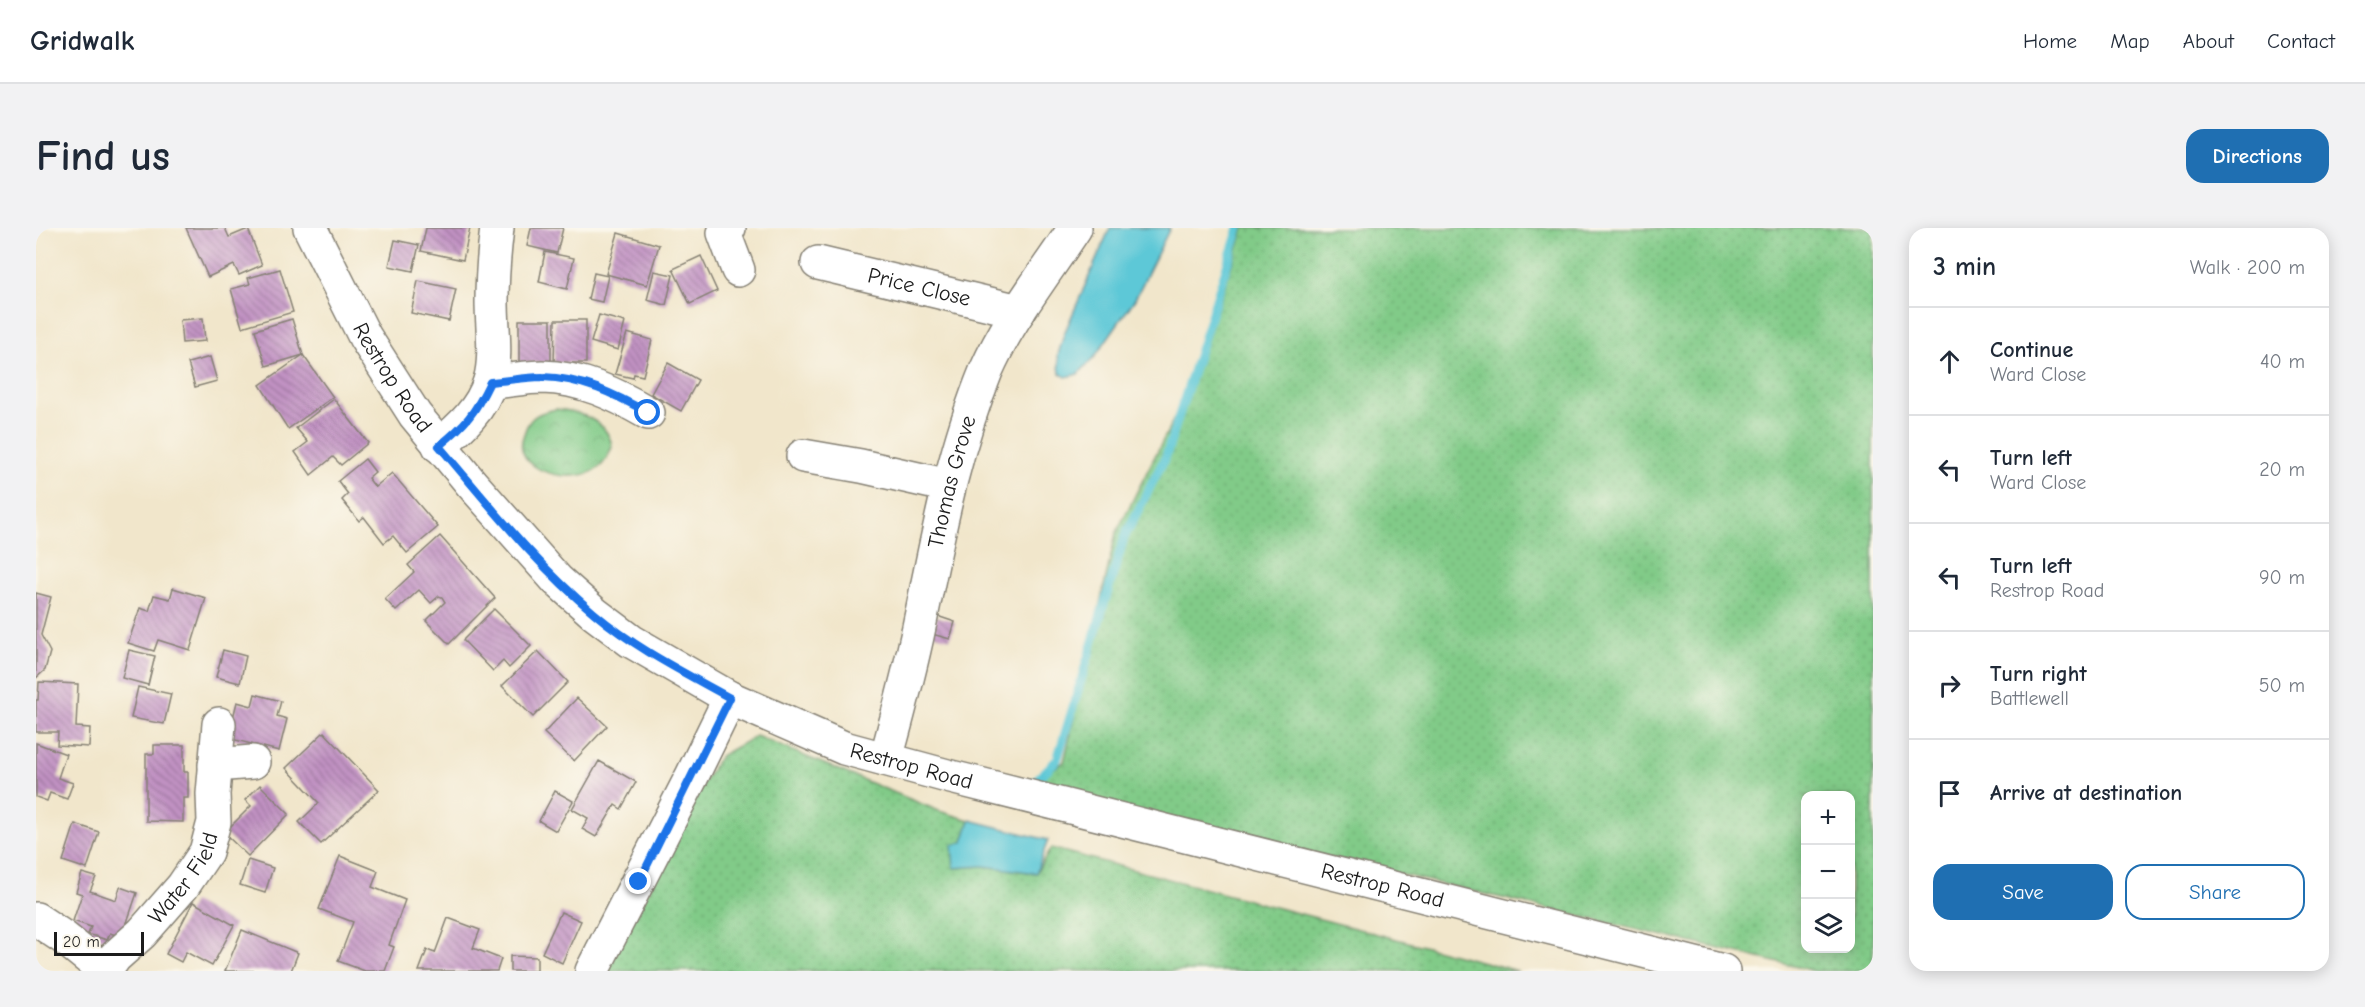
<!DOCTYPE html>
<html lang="en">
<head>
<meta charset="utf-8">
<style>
	:root { --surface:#fff; --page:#f2f2f3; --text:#1f2937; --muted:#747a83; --line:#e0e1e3; --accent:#1f6fb2 }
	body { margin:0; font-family:"Comic Neue",sans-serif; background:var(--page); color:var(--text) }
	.controls { position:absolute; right:18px; bottom:18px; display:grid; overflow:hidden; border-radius:12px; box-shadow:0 3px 15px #0003 }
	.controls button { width:54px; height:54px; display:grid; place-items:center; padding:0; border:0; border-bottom:2px solid var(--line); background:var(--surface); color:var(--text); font:30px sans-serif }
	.scale { position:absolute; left:18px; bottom:15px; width:90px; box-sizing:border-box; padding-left:6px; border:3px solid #1c1c1c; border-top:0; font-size:16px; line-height:21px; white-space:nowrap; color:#1c1c1c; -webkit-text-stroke:4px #fbf7ec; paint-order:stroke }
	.stop { position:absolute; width:18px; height:18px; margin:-14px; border:4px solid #1a73e8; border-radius:50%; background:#fff }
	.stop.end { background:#1a73e8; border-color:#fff; box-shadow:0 2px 6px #0008 }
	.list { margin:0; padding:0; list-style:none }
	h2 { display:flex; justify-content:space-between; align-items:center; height:78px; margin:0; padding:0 24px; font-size:26px }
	h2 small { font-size:20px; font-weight:400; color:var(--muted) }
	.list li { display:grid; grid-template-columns:39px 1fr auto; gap:18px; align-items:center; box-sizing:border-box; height:108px; padding:0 24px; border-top:2px solid var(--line) }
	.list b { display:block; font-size:22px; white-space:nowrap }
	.list p { margin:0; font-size:20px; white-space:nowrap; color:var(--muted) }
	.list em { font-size:20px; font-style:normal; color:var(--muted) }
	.actions { display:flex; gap:12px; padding:18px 24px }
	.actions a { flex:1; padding:14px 0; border:2px solid var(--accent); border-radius:18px; text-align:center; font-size:21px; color:var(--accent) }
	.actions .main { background:var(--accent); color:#fff }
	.icon { flex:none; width:33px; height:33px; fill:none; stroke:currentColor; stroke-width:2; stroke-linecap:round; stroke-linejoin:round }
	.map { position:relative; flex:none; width:1837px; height:743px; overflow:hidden; border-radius:18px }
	header { display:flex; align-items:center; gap:36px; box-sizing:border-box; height:84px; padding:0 30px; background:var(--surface); border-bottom:2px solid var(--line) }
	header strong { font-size:28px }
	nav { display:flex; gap:33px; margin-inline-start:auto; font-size:21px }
	.intro { display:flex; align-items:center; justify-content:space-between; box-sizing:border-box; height:144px; padding:0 36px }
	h1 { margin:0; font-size:42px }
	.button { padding:15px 27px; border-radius:18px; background:var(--accent); color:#fff; font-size:21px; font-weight:700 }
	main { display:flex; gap:36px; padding:0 36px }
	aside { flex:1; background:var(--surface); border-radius:18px; box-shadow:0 3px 15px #0003 }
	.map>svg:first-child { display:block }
	.grass { fill:url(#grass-dots); stroke:#4e7452; stroke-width:1.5; fill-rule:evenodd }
	.park { fill:url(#park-crowns); stroke:#4e7452; stroke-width:1.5 }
	.water { fill:#5dc8d7; stroke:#3c727a; stroke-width:1.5 }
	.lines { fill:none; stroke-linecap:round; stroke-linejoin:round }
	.stream { stroke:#5dc8d7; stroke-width:9 }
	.building { fill:url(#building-back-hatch) }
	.minor-casing { stroke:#868174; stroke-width:36 }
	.minor { stroke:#fff; stroke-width:33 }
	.route { stroke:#1a73e8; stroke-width:8 }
	.labels { text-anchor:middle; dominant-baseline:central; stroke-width:6; stroke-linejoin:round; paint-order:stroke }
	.street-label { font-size:22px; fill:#1c1c1c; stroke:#fbf7ec }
</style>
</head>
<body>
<header>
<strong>Gridwalk</strong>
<nav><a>Home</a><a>Map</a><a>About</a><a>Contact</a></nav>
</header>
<div class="intro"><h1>Find us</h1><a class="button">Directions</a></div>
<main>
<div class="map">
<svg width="1837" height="743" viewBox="0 0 1837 743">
	<defs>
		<pattern id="grass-dots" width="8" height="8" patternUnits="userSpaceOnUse" patternTransform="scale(1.5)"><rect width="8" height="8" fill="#81cb88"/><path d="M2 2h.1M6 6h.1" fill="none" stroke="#6fae75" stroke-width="1.8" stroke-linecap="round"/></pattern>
		<pattern id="park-crowns" width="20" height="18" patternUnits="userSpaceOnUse" patternTransform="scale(1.5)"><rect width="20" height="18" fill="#81cb88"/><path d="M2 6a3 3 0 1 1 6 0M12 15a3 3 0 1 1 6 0" fill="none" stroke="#6fae75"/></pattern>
		<pattern id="building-back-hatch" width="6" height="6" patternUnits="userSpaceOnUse" patternTransform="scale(1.5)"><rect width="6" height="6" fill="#c192c3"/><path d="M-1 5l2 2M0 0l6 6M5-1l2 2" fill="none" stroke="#9c769e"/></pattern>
	</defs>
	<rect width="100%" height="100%" fill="#fbf7ec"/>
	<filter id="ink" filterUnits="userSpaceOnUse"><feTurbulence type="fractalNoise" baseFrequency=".0167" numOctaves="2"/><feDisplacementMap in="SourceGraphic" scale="12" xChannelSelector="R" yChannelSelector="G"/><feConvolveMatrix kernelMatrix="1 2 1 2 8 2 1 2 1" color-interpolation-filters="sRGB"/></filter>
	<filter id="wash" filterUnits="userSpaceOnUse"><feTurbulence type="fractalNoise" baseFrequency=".008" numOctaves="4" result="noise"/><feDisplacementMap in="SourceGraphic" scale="24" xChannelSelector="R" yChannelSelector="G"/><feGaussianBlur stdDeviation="1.35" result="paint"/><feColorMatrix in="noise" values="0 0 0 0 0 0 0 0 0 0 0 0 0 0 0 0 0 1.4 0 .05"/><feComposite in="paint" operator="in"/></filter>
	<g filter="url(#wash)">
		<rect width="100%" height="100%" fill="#f1e6cb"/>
		<g class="grass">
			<path d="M1208,0h629v743h-59l-731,-171 -52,-17 33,-21 52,-229 78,-154zM1770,568h44v152h-44z"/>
			<polygon points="720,508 903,583 934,592 919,640 947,638 1000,645 1015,620 1482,743 571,743 668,554 684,528"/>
		</g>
		<path class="park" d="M520,181c22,2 53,12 56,38 -3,8 -7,17 -15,22 -20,14 -69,7 -75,-20 -2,-6 1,-12 3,-18 5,-16 16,-19 31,-22z"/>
		<g class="water">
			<polygon points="1074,0 1134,0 1099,71 1058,130 1042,146 1030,149 1024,145 1022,127 1028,106"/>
			<polygon points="934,592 1012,612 1000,645 947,638 918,640 916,617 927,614"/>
		</g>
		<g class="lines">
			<polyline class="stream" points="991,561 1021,532 1088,310 1130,228 1203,0"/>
		</g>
		<g id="blocks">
			<g class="building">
				<polygon points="150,0 189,0 193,9 212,1 226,37 203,47 198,37 172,49"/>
				<polygon points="390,0 434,0 427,32 385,23"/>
				<polygon points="495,0 527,0 521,25 491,18"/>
				<polygon points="582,5 623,17 611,57 570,46"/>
				<polygon points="359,12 383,17 377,43 353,38"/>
				<polygon points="509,24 538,30 531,61 503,54"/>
				<polygon points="665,28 681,63 654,76 637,41"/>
				<polygon points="244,41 257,84 206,99 195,61 214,56 212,50"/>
				<polygon points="618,43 637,47 630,77 611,72"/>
				<polygon points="558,45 572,48 566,74 552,71"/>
				<polygon points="382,53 420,61 413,93 375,85"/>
				<polygon points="563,87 589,94 582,122 555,114"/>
				<polygon points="167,90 169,113 146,115 144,92"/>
				<polygon points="256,91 267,127 230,138 219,102"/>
				<rect x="483" y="92" width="32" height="43"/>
				<polygon points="519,92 550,92 550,135 518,135"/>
				<polygon points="591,105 616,112 607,148 598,146 597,150 579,146"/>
				<polygon points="267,127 297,169 252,201 224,157"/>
				<polygon points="174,129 181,153 159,159 152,135"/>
				<polygon points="632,135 662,152 645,183 615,166"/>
				<polygon points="298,171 332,215 305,237 297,229 275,247 259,224 272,214 260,200"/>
				<polygon points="329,231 339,244 332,250 339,259 356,245 402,299 371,325 357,308 348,315 328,289 323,293 306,272 312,266 302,253"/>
				<polygon points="404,308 459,370 413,416 390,393 409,374 406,369 403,368 395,375 383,362 360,383 349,371 378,344 372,337"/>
				<polygon points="137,360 170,370 154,422 122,412 118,423 92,415 104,380 113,383 118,367 134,371"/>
				<polygon points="0,365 15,369 5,407 14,424 9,442 0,450"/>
				<polygon points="458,381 495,418 473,440 467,433 457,443 427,412"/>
				<polygon points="901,388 919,394 914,411 896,406"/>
				<polygon points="93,422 119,428 112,457 86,450"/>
				<polygon points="187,422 210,428 204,455 180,449"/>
				<polygon points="502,423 532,454 497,489 466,458"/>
				<polygon points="3,454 42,456 40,499 54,500 53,519 21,517 22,504 0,504 0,472 2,472"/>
				<polygon points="102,459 135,466 128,496 95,490"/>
				<polygon points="219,466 245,473 241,488 251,491 243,523 192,510 201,474 216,478"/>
				<polygon points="541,470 571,498 538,533 508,505"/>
				<polygon points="288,504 343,562 285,616 263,594 283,575 250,540"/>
				<polygon points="0,515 30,526 22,550 37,555 31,571 14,565 11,573 0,569"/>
				<polygon points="118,517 148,517 148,544 152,544 152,570 147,570 147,594 110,593 110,526 118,526"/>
				<polygon points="563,533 600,554 585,581 579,577 560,609 546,601 552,590 536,581"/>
				<polygon points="224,557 253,586 212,628 188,605 215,578 209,572"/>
				<polygon points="519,563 537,573 520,603 503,593"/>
				<polygon points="39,596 63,604 51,641 27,633"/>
				<polygon points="304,628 342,643 336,659 369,672 353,717 358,719 349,743 329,743 302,733 317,694 283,681"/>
				<polygon points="212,632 237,640 229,665 204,657"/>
				<polygon points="46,645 60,649 54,663 80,672 84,659 101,665 86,709 74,705 71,712 52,706 55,699 37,693 46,666 40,664"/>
				<polygon points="157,674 198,697 176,738 150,724 145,734 130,726"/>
				<polygon points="525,684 545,693 526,735 506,725"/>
				<polygon points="412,690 444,702 437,720 465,731 461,743 383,743 391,722 399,725"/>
				<polygon points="206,702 262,725 255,743 189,743"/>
				<polygon points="474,728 501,729 501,743 474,743"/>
			</g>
		</g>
	</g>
	<g filter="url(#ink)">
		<use href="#blocks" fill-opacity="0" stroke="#868174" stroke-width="1.5"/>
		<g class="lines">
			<g class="minor-casing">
				<g id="minor">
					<path id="s1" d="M274,0l55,109 50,78 56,68 86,97 38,34 36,27 99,57 114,50 107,29 772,194"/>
					<polyline points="693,0 688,5 702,42"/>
					<path id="s2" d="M782,35l201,48"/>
					<path d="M454,154c17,-1 36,-5 52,-5 40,1 73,17 106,36"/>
					<path d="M403,218c21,-18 43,-37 51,-65 7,-24 2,-54 2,-79 0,-24 2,-50 5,-74"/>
					<polyline points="767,228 825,238 913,258"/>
					<path id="s3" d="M850,531c12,-44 24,-88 33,-132 18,-87 33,-173 67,-256 22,-51 59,-97 89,-143"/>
					<polyline points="179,537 217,534"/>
					<polyline points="0,691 27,709 69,743"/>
					<path id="s4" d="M69,743l10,-14 27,-24 41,-47 23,-34 8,-30 -1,-28 6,-70"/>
					<polyline points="556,743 656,548 694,470"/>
				</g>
			</g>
			<use href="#minor" class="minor"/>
		</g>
	</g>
	<g class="lines" filter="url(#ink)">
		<path class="route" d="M603,654l91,-184c-47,-26 -95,-50 -136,-85 -58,-48 -106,-110 -155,-167 27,-22 36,-33 51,-64 17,-1 35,-5 52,-5 40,1 73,17 106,36"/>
	</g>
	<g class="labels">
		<g class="street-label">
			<text stroke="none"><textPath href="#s2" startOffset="104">Price Close</textPath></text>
			<text stroke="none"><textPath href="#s1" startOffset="171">Restrop Road</textPath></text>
			<text stroke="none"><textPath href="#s3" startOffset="285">Thomas Grove</textPath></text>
			<text stroke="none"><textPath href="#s1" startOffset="837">Restrop Road</textPath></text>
			<text stroke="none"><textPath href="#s4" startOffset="123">Water Field</textPath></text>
			<text stroke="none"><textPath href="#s1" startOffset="1323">Restrop Road</textPath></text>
		</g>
	</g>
</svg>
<div class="controls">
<button>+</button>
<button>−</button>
<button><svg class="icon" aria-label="layers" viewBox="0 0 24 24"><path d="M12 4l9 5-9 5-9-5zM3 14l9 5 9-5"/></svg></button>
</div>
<div class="scale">20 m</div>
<div class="stop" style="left:612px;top:185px"></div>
<div class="stop end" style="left:603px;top:654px"></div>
</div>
<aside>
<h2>3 min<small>Walk · 200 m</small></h2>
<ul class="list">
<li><svg class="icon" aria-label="ahead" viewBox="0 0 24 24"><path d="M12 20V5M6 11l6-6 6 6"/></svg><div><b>Continue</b><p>Ward Close</p></div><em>40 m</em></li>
<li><svg class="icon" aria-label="left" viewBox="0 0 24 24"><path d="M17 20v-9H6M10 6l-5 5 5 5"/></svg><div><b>Turn left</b><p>Ward Close</p></div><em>20 m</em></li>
<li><svg class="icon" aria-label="left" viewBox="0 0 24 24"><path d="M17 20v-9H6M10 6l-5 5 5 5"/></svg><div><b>Turn left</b><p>Restrop Road</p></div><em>90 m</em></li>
<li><svg class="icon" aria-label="right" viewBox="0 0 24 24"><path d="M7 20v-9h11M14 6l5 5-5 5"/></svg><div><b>Turn right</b><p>Battlewell</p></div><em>50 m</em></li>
<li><svg class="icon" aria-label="arrive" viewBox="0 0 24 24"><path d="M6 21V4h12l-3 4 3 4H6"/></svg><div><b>Arrive at destination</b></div></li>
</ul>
<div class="actions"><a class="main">Save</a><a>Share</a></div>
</aside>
</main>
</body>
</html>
